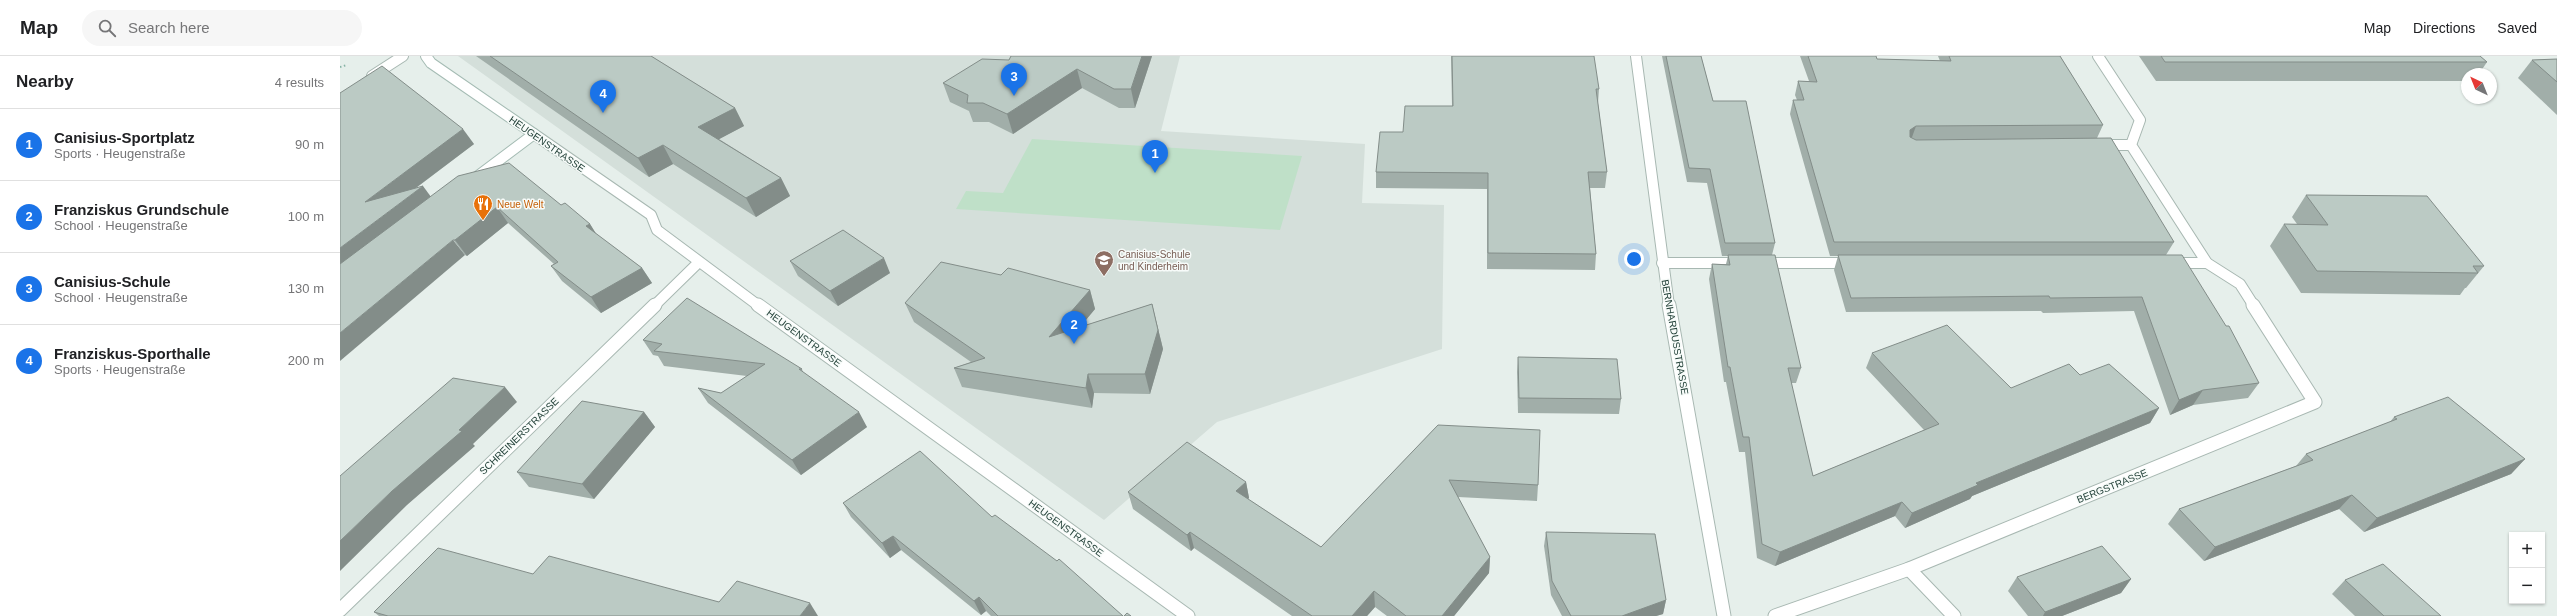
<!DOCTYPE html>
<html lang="en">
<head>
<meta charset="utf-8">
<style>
	:root { --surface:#fff; --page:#f6f6f6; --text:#202124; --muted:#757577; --line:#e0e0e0; --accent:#1a73e8 }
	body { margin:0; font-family:Arial,sans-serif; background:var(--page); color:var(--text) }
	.controls { position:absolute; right:12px; bottom:12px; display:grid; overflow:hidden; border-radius:0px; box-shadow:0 1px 3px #0004 }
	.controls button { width:36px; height:36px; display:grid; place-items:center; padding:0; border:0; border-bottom:1px solid var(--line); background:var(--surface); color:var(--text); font:20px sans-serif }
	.compass { position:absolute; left:2121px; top:12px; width:36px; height:36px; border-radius:50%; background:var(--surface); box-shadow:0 1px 3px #0004; rotate:317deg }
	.you { position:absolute; left:1294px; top:203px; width:14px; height:14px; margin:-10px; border:3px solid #fff; border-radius:50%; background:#1a73e8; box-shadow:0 0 0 6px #1a73e833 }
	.badge { display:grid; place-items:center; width:26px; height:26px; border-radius:50%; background:var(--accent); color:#fff; font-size:13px; font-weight:700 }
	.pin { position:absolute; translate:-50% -33px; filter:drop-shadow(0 1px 2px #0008) }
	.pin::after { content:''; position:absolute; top:21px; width:14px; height:12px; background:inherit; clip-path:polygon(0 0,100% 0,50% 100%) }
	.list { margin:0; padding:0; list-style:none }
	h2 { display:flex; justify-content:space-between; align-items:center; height:52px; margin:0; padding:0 16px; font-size:17px }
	h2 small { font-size:13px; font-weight:400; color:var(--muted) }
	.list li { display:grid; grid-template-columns:26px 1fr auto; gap:12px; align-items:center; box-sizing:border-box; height:72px; padding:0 16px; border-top:1px solid var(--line) }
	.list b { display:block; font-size:15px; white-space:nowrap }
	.list p { margin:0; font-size:13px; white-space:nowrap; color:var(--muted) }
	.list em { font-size:13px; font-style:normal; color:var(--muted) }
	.icon { flex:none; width:22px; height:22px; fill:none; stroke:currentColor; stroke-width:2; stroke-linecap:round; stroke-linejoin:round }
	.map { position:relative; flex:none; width:2217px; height:560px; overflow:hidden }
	header { display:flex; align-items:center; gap:24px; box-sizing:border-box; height:56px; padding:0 20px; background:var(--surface); border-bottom:1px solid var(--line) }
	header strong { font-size:19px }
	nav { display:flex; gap:22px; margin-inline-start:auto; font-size:14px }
	.search { width:280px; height:36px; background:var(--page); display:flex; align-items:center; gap:10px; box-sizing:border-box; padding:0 14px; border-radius:22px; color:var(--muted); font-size:15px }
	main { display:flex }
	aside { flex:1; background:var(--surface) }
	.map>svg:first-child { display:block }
	.built { fill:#d4dfda }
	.green { fill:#bfe0c8 }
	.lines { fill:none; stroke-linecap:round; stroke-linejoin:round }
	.minor-far1-casing { stroke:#a8b8b2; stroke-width:12 }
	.minor-casing { stroke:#a8b8b2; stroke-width:15 }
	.secondary-casing { stroke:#a4bbb3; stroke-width:12 }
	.path { stroke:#86b3a5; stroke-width:2; stroke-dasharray:1.5 2.5; stroke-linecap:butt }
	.minor-far1 { stroke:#fff; stroke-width:10 }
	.minor { stroke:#fff; stroke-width:13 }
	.secondary { stroke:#fff; stroke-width:10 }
	.wall { fill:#a1aea9 }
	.shaded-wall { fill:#838d89 }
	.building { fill:#bbcac4; stroke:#838d89 }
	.labels { text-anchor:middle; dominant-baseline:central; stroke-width:3; stroke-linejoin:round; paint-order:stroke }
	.street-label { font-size:10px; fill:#24423a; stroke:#f7fbf9 }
	.food-label { font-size:10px; fill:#c56008; stroke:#f7fbf9; text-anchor:start }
	.education-label { font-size:10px; fill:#785e54; stroke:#f7fbf9; text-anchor:start }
</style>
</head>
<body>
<header>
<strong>Map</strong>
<div class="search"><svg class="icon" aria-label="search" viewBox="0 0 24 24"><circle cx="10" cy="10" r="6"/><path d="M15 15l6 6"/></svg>Search here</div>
<nav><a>Map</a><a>Directions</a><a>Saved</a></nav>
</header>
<main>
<aside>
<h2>Nearby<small>4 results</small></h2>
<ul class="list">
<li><span class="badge">1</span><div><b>Canisius-Sportplatz</b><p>Sports · Heugenstraße</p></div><em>90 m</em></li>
<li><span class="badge">2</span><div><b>Franziskus Grundschule</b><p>School · Heugenstraße</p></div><em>100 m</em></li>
<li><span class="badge">3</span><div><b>Canisius-Schule</b><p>School · Heugenstraße</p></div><em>130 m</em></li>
<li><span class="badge">4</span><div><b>Franziskus-Sporthalle</b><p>Sports · Heugenstraße</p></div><em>200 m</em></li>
</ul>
</aside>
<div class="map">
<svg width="2217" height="560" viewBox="0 0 2217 560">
	<rect width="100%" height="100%" fill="#e6efeb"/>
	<polygon class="built" points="118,0 840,0 821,75 1025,88 1022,147 1104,149 1102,293 877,366 764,464"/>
	<polygon class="green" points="692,83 962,100 940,174 616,153 626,135 663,137"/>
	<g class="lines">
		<g class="minor-far1-casing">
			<g id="minor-far1">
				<polyline points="1296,0 1329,250"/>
				<polyline points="1758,0 1800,64 1791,89 1867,207 1900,228 1914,250"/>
				<polyline points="32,20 63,0"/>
				<polyline points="194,78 311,159 317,174 419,250"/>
				<polyline points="1760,89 1791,89"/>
				<polyline points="1322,207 1402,207"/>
				<polyline points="1420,207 1512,207"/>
				<polyline points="1832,207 1867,207"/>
				<polyline points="314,250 359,206"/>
			</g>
		</g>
		<g class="minor-casing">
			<g id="minor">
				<polyline points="418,249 848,560"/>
				<polyline points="1329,249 1384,560"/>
				<polyline points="1569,513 1614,560"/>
				<polyline points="0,554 315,249"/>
				<polyline points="1435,560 1569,513 1975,346 1913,249"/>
			</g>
		</g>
		<g class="secondary-casing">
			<polyline id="secondary" points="86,0 91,7 194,78 134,123"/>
		</g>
		<polyline class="path" points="0,11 7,9"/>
		<use href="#minor-far1" class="minor-far1"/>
		<use href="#minor" class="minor"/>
		<use href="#secondary" class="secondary"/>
	</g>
	<g class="wall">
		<polygon points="136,0 311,0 395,52 404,70 379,83 441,122 450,140 416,161 333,108 309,121"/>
		<polygon points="671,0 812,0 795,52 779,52 742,32 673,78 649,66 633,66 629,55 610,46 603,27 669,4"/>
		<polygon points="1111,0 1259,33 1258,47 1267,116 1265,132 1250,132 1256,198 1255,214 1147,213 1147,133 1036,132 1036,116 1112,50"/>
		<polygon points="1322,0 1361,0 1373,45 1435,187 1432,199 1461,312 1456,327 1451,327 1473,420 1584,374 1526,312 1532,297 1671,332 1740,319 1819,352 1810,367 1632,440 1630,443 1565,472 1555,460 1435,510 1417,502 1405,396 1399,396 1386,326 1384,326 1369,223 1372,208 1386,208 1388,200 1382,200 1367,127 1347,126"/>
		<polygon points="1460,0 1536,0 1537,3 1600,5 1598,0 1720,0 1763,69 1757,82 1834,186 1826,199 1919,327 1908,342 1853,349 1830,359 1794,255 1703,257 1701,255 1506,256 1494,214 1498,200 1490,200 1450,58 1453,44 1457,44 1455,39 1458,25 1469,25"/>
		<polygon points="1799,0 2140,0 2147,6 2139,18 2127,18 2127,25 1816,25"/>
		<polygon points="2217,3 2217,59 2178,22 2192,4"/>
		<polygon points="0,37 134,88 76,132 91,141 221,149 250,168 256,178 302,212 312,227 261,257 222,225 211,210 214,208 168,167 127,200 125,199"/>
		<polygon points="1966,139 2144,210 2126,232 2125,232 2120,239 1961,237 1930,190 1944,168 1957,168 1952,161"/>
		<polygon points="450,205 550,217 498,250 458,220"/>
		<polygon points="661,219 750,234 755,253 740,271 812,248 823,293 810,338 754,337 752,352 622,331 614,312 631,306 574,266 565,247"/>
		<polygon points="303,284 462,313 463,316 527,371 461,419 368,347 358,332 381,337 407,320 324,310 318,300 313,299"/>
		<polygon points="1178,301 1281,343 1279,358 1178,357 1177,316"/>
		<polygon points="304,356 315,371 254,443 189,431 177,416"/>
		<polygon points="2054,361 2185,403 2171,418 2024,476 1999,453 1864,505 1828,468 1839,453 1956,410 1966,398 2050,366"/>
		<polygon points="1098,369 1198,429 1197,445 1118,441 1150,501 1149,517 1114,560 1047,560 1035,551 1027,560 952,560 854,492 851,495 793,453 788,436 906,426 909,442 908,443 981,491"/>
		<polygon points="503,447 652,461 783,560 651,560 646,555 641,559 561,494 550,502 511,461"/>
		<polygon points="1206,476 1326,544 1323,558 1316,560 1222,560 1211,539 1204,490"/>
		<polygon points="193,518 379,546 478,560 39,560 34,556"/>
		<polygon points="1677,521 1791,523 1781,537 1722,560 1688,560 1668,535"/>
		<polygon points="2005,524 2101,560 2015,560 1992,538"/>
	</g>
	<g class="shaded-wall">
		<polygon points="802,0 812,0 795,52 791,33"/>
		<polygon points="737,13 742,32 673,78 667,58"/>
		<polygon points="395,52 404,70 368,89 358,71"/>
		<polygon points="1576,70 1571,84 1565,88 1570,74"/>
		<polygon points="123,73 134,88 37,161 25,146"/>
		<polygon points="323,89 333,108 309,121 298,102"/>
		<polygon points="441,122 450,140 416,161 406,142"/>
		<polygon points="83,130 94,145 0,218 0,192"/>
		<polygon points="157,151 168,167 127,200 115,184"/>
		<polygon points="250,168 260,184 246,170"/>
		<polygon points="113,184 125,199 0,305 0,277"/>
		<polygon points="544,202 550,217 498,250 490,235"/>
		<polygon points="302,212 312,227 261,257 251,241"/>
		<polygon points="750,234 755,253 715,301 709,281"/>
		<polygon points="812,248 823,293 810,338 805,318"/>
		<polygon points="748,318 754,337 752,352 746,332"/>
		<polygon points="165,331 177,346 133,388 135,390 67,449 0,515 0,485 52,435 119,374"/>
		<polygon points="1863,334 1853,349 1830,359 1839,344"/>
		<polygon points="1819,352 1810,367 1632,440 1630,443 1565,472 1572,457 1636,427"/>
		<polygon points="304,356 315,371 254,443 242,428"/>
		<polygon points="519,356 527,371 461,419 452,404"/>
		<polygon points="2185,403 2171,418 2024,476 2037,462"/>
		<polygon points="906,426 909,442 899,451 896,435"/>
		<polygon points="2012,439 1999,453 1864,505 1875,491"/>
		<polygon points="1562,446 1555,460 1435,510 1440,496"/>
		<polygon points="850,476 854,492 851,495 847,479"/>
		<polygon points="553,480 561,494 550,502 542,487"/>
		<polygon points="1150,501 1149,517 1114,560 1102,560"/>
		<polygon points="1791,523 1781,537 1722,560 1703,560 1705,556"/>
		<polygon points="1034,535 1035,551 1027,560 1012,560"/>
		<polygon points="639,541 646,555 641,559 634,545"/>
		<polygon points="1326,544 1323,558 1316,560 1282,560"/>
		<polygon points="470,547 478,560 460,560"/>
	</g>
	<g class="building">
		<polygon points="150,0 311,0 395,52 358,71 441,122 406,142 323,89 298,102"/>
		<polygon points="671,0 802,0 791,33 774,33 737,13 667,58 643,47 627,47 628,39 603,27 642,3 669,4"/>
		<polygon points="1112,0 1254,0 1259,33 1256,33 1267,116 1248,116 1256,198 1148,197 1148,117 1036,116 1040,76 1063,76 1065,50 1113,50"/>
		<polygon points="1326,0 1361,0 1373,45 1406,45 1435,187 1385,187 1370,113 1349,112"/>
		<polygon points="1468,0 1536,0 1537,3 1611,5 1609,0 1720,0 1763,69 1576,70 1570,74 1570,81 1576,84 1771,82 1834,186 1494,186 1453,44 1464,44 1458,25 1477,26"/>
		<polygon points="1821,0 2140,0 2147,6 1825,6"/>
		<polygon points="2217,3 2217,26 2192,4"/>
		<polygon points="42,10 123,73 25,146 83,130 0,192 0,37"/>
		<polygon points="169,107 221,149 225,147 250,168 246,170 302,212 251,241 211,210 218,206 157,151 115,184 113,184 0,277 0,208 118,120"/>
		<polygon points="1966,139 2087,140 2144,210 2133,210 2138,217 1977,215 1944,168 1988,169"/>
		<polygon points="503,174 544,202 490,235 450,205"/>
		<polygon points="1388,199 1435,199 1461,312 1448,312 1473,420 1599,368 1532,297 1607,269 1671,332 1729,308 1740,319 1769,308 1819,352 1636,427 1638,429 1572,457 1562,446 1440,496 1422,488 1409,381 1403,381 1390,311 1388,311 1372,208 1390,209"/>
		<polygon points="1498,199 1842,199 1886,270 1889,270 1919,327 1863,334 1839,344 1802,241 1710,242 1709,240 1511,242"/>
		<polygon points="601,206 661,219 668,212 750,234 709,281 812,248 818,274 805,318 748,318 746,332 614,312 645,302 565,247"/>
		<polygon points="347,242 462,313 459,313 519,356 452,404 358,332 381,337 425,308 314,295 322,288 303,284"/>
		<polygon points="1178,301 1277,303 1281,343 1179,342"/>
		<polygon points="113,322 165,331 119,374 122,375 52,435 0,485 0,420"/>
		<polygon points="2108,341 2185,403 2037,462 2012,439 1875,491 1839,453 1973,404 1966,398 2057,363 2054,361"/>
		<polygon points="242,345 304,356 242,428 177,416"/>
		<polygon points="1098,369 1200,374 1198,429 1109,424 1150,501 1102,560 1066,560 1034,535 1012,560 972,560 850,476 847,479 788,436 847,386 906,426 896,435 981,491"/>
		<polygon points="580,395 652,461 655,459 717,505 719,503 783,560 658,560 639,541 634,545 553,480 542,487 503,447"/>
		<polygon points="1206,476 1315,478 1326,544 1282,560 1231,560 1212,525"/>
		<polygon points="1762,490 1791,523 1705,556 1677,521"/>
		<polygon points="98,492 193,518 209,500 379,546 397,525 470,547 460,560 48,560 34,556"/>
		<polygon points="2043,508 2101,560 2044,560 2005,524"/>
		<polygon points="787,557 791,560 784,560"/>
	</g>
	<defs>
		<g id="restaurant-pin" transform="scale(1)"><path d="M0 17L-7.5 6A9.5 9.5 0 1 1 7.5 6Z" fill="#e8710a" stroke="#f7fbf9"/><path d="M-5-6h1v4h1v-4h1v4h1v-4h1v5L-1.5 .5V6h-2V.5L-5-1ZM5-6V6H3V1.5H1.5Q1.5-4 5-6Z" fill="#fff"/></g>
		<g id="school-pin" transform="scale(1)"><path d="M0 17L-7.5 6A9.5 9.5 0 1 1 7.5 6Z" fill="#8d6e63" stroke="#f7fbf9"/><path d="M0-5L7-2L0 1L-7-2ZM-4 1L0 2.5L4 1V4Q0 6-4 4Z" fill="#fff"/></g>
	</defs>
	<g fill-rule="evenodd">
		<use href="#restaurant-pin" x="143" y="148"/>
		<use href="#school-pin" x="764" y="204"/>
	</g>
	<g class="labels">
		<g class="street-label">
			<text transform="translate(207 88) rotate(35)">HEUGENSTRASSE</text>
			<text transform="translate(1335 281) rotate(80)">BERNHARDUSSTRASSE</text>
			<text transform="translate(464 282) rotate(36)">HEUGENSTRASSE</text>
			<text transform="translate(179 380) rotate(-44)">SCHREINERSTRASSE</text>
			<text transform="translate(1772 430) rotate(-22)">BERGSTRASSE</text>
			<text transform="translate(726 472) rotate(36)">HEUGENSTRASSE</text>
		</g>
		<g class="food-label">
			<text x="157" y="148">Neue Welt</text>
		</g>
		<g class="education-label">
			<text x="778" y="198">Canisius-Schule<tspan x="778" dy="12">und Kinderheim</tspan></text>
		</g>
	</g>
</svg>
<div class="controls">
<button>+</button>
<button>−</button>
</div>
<svg class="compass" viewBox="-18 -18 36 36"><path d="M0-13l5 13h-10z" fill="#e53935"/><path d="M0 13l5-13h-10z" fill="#757577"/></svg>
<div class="you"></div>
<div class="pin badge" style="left:815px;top:117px">1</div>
<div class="pin badge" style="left:734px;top:288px">2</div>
<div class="pin badge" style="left:674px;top:40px">3</div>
<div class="pin badge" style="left:263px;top:57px">4</div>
</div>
</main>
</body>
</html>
